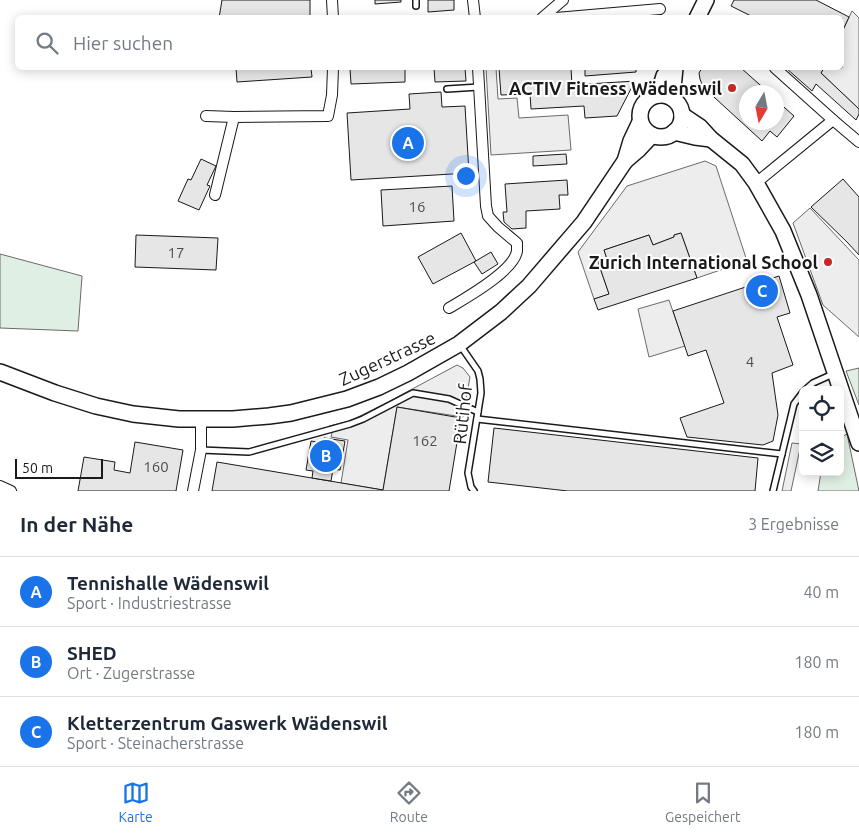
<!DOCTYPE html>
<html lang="de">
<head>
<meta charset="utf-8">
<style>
	:root { --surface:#fff; --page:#f2f2f3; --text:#1f2937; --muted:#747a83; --line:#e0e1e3; --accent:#1a73e8 }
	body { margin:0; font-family:Ubuntu,sans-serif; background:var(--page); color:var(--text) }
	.controls { position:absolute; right:15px; bottom:15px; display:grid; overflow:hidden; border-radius:8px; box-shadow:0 2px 12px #0003 }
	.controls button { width:45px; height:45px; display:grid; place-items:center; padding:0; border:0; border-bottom:1px solid var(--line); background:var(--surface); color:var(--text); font:25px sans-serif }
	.compass { position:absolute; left:739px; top:85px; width:45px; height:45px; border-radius:50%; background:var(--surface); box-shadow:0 2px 12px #0003; rotate:190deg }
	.scale { position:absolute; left:15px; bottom:12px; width:88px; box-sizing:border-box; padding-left:5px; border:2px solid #1a1a1a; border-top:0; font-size:14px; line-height:18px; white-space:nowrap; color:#1a1a1a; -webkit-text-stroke:4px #fff; paint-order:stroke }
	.you { position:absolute; left:465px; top:175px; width:18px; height:18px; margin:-12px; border:4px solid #fff; border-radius:50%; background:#1a73e8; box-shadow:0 0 0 8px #1a73e833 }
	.badge { display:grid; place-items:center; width:32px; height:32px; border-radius:50%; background:var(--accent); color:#fff; font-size:16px; font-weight:700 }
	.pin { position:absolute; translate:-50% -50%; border:2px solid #fff; box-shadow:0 1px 5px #0006 }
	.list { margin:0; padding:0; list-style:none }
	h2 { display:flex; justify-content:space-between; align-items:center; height:65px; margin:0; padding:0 20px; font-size:21px }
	h2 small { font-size:16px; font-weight:400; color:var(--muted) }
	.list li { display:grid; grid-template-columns:32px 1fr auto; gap:15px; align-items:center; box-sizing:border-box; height:70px; padding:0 20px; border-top:1px solid var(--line) }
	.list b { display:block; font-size:19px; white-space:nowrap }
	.list p { margin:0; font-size:16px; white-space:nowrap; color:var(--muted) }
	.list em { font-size:16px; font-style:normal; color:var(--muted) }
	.icon { flex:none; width:28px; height:28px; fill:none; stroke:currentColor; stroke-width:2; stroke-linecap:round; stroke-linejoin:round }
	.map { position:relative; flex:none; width:859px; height:491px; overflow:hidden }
	.search { position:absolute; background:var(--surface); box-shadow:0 2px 12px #0003; left:15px; right:15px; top:15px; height:55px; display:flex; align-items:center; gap:12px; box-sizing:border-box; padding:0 18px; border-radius:8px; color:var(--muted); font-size:19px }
	.sheet { height:275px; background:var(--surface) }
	nav { display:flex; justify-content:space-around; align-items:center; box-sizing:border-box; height:70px; border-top:1px solid var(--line); background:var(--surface); font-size:14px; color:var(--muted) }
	nav a { display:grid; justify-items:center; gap:2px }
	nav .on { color:var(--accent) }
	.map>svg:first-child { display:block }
	.green { fill:#e0efe3; stroke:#6a6a6a }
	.parking { fill:#ededed; stroke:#6a6a6a }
	.building { fill:#e6e6e6; stroke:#1a1a1a }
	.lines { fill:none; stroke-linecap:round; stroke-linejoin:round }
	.lane-casing { stroke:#1a1a1a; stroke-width:8 }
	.street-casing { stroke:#1a1a1a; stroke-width:12 }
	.secondary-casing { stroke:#1a1a1a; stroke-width:18 }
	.lane { stroke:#fff; stroke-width:5 }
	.street { stroke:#fff; stroke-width:10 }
	.secondary { stroke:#fff; stroke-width:15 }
	.poi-dot { fill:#c62828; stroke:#fff; stroke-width:2 }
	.labels { text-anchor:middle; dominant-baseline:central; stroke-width:4; stroke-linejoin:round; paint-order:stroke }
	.number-label { font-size:15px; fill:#4d4d4d }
	.poi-label { font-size:18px; font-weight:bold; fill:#1a1a1a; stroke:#fff; text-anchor:end }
	.street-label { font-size:18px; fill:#1a1a1a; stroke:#fff }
</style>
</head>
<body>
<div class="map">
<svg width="859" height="491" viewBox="0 0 859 491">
	<rect width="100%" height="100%" fill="#fff"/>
	<g class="green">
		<polygon points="0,254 82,276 78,331 0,328"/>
		<polygon points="859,368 859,405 846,371"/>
		<polygon points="847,434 859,491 818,491 821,472 840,472 840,438"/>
	</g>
	<g class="parking">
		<polygon points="852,11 859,18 859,109 821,73 824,68 842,68 842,32"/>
		<polygon points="486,68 496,68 498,99 517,98 519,118 568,115 571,150 491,155"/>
		<polygon points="705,161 716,166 747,261 697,278 681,233 674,235 674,237 653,245 649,235 604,250 607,259 598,262 609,294 594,299 578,252 627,186"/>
		<polygon points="810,208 859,260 859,337 823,305 793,223"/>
		<polygon points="669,300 685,346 649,357 638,309"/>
		<polygon points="457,365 463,368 470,377 463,417 397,407 383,490 341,483 348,440 331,437 332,433 329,426 350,421 388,402"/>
		<polygon points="792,443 801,444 791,491 782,491"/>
	</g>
	<g class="building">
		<polygon points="222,0 310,0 310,18 219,18"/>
		<polygon points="375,0 401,0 401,2 375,4"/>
		<polygon points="428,0 454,0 454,10 428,12"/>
		<polygon points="734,0 816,0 849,17 842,32 842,18 755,18 731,6"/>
		<polygon points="661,12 662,18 609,18"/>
		<polygon points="236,68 311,68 312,77 237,82"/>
		<polygon points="350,68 405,68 405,82 351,84"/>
		<polygon points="434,68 465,68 466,81 435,82"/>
		<polygon points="499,68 571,68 572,85 635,81 617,116 585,118 584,106 531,109 530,94 501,95"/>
		<polygon points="585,68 636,68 636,72 585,76"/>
		<polygon points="702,68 741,68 768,92 746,92 746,122 776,122 776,100 794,116 777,137 770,131 762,141 703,87 700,79 699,73"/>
		<polygon points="786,68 824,68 821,73 859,109 859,114 856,120 816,84 812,91"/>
		<polygon points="441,92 442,107 465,106 469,173 351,180 347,113 410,109 409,94"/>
		<polygon points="566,154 567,164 533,166 533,156"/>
		<polygon points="201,159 216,166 207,185 210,186 199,210 178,201 188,179 191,180"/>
		<polygon points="843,179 859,197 859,255 847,242 811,207"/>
		<polygon points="567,180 568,195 559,195 560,209 526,211 526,228 512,229 504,222 503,212 507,212 505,184"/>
		<polygon points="452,186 454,221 383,226 381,190"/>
		<polygon points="461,233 476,261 433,284 418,257"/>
		<polygon points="681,233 697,278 598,310 594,299 609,294 598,262 607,259 604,250 649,235 653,245 674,237 674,235"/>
		<polygon points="136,235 218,238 216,270 135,267"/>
		<polygon points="491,252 498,264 482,274 474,262"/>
		<polygon points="779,276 790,313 777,317 793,365 772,373 778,415 773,441 763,445 687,437 680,418 724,403 706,350 688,356 673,311"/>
		<polygon points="397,407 461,418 449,491 212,491 217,462 383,490"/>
		<polygon points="494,428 758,458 755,491 568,491 488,482"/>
		<polygon points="324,438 345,441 340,470 333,469 331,481 312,478 313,471 306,470 311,441 323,443"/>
		<polygon points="135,442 183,450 176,491 78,491 84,457 115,462 114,470 130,473"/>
	</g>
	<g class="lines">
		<g class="lane-casing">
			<g id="lane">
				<polyline points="416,0 416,6"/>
				<polyline points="447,89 479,87"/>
				<polyline points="460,345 478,371 480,379 481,393 468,473 471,487 474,491"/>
				<polyline points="805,390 813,383 833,374"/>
				<polyline points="477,419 782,454"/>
				<polyline points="201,450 249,452 350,424 363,419 413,393 449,399 478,412"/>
				<polyline points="773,491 794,404 803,392"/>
			</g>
		</g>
		<g class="street-casing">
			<g id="street">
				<polyline points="332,0 333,18"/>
				<polyline points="473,0 475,18"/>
				<polyline points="542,18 563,0"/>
				<polyline points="556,18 660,9"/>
				<polyline points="775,68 833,120"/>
				<polyline points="206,116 234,117"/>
				<polyline points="756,183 833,120 859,142"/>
				<polyline points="215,195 234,117 328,116 332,95 333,68"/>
				<path d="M449,308c17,-10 65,-37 68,-57 0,-2 0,-5 0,-8l-19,-16 -10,-11 -2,-10 -8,-138"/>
				<polyline points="0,486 11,491"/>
				<polyline points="193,491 201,450 201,420"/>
			</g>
		</g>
		<g class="secondary-casing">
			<g id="secondary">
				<polyline points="697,18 706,0"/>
				<circle cx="661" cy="116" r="21"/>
				<polyline points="658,95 664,76 670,68"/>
				<polyline points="672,98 675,68"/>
				<polyline points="682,115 700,127 711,139 742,164 756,183 783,231 809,295 859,443"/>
				<polyline points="674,132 695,137 711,139"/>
				<polyline points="625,161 639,149 652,135"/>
				<polyline points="0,372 55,393 96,406 133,414 179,419 233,419 269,416 291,413 347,399 379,387 408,373 459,344 501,312 529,286 584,222 625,161 631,141 640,122"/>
			</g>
		</g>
		<use href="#lane" class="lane"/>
		<use href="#street" class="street"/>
		<use href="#secondary" class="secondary"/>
	</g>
	<g class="poi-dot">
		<circle cx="732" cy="88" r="5"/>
		<circle cx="828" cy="262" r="5"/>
	</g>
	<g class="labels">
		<g class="number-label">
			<text x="417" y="206">16</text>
			<text x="176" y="252">17</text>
			<text x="750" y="361">4</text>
			<text x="425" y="440">162</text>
			<text x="156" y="466">160</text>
		</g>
		<g class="poi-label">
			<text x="722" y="88">ACTIV Fitness Wädenswil</text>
			<text x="818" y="262">Zurich International School</text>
		</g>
		<g class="street-label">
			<text transform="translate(387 358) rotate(-25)">Zugerstrasse</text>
			<text transform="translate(462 414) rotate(-84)">Rütihof</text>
		</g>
	</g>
</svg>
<div class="controls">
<button><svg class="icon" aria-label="locate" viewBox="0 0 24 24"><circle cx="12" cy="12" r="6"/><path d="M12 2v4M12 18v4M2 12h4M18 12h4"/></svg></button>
<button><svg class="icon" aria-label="layers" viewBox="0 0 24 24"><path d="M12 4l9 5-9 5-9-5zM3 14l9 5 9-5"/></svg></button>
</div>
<svg class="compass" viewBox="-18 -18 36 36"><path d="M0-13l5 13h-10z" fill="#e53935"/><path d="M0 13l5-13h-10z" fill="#747a83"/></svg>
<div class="scale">50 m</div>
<div class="you"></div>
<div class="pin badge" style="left:408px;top:143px">A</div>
<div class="pin badge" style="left:326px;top:456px">B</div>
<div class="pin badge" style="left:762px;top:291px">C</div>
<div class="search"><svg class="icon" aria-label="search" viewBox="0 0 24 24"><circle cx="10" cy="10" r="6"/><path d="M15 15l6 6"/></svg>Hier suchen</div>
</div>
<section class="sheet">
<h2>In der Nähe<small>3 Ergebnisse</small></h2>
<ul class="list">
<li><span class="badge">A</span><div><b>Tennishalle Wädenswil</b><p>Sport · Industriestrasse</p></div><em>40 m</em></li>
<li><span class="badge">B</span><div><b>SHED</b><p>Ort · Zugerstrasse</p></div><em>180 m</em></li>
<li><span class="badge">C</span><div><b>Kletterzentrum Gaswerk Wädenswil</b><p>Sport · Steinacherstrasse</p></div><em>180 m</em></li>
</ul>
</section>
<nav>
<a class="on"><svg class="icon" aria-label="map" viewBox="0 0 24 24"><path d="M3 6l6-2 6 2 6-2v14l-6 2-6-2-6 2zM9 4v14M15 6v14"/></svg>Karte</a>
<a><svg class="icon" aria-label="directions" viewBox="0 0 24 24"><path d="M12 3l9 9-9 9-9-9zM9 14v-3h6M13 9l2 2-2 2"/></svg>Route</a>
<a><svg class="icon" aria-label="saved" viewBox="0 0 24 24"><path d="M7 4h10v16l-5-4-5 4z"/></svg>Gespeichert</a>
</nav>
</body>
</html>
